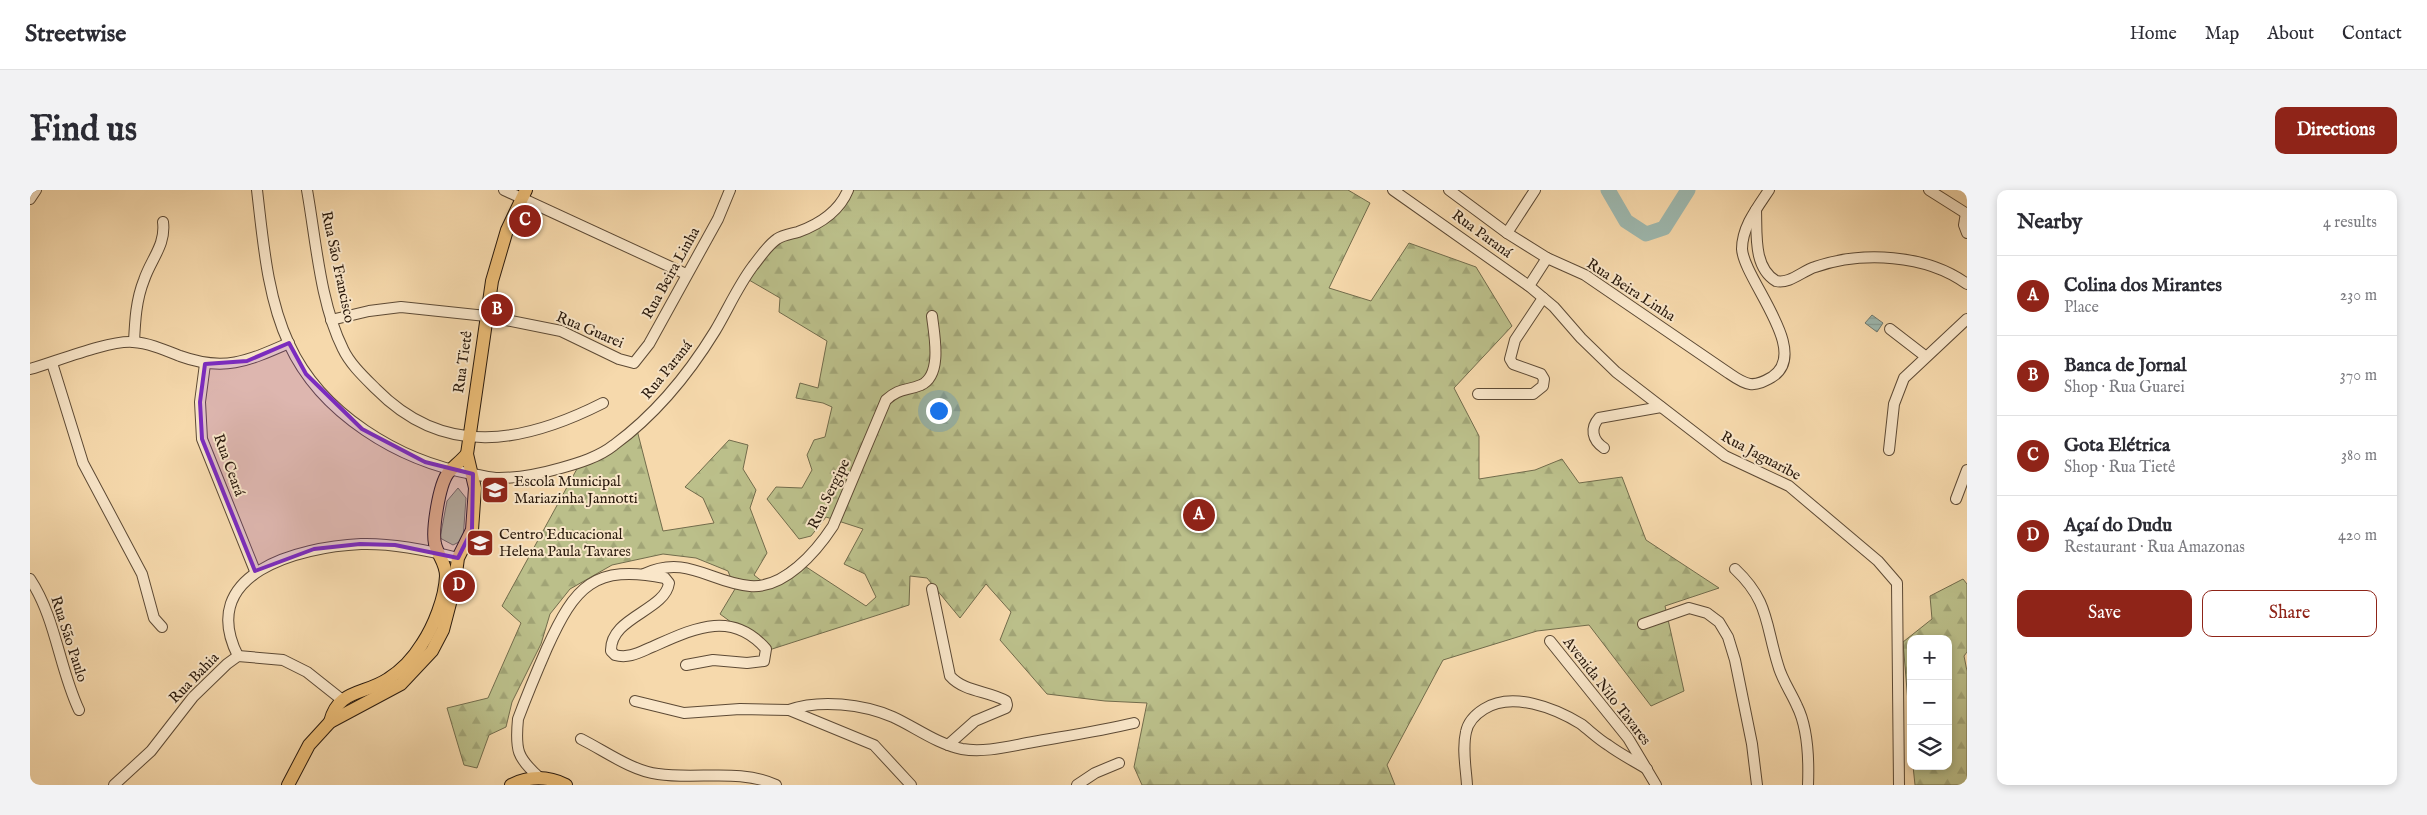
<!DOCTYPE html>
<html lang="en">
<head>
<meta charset="utf-8">
<style>
	:root { --surface:#fff; --page:#f2f2f3; --text:#2b2b33; --muted:#7c7c81; --line:#e1e1e2; --accent:#8f2418 }
	body { margin:0; font-family:"IM FELL English",serif; background:var(--page); color:var(--text) }
	.controls { position:absolute; right:15px; bottom:15px; display:grid; overflow:hidden; border-radius:10px; box-shadow:0 2px 8px #0003 }
	.controls button { width:45px; height:45px; display:grid; place-items:center; padding:0; border:0; border-bottom:1px solid var(--line); background:var(--surface); color:var(--text); font:25px sans-serif }
	.you { position:absolute; left:908px; top:220px; width:18px; height:18px; margin:-12px; border:4px solid #fff; border-radius:50%; background:#1a73e8; box-shadow:0 0 0 8px #1a73e833 }
	.badge { display:grid; place-items:center; width:32px; height:32px; border-radius:50%; background:var(--accent); color:#fff; font-size:16px; font-weight:700 }
	.pin { position:absolute; translate:-50% -50%; border:2px solid #fff; box-shadow:0 1px 5px #0006 }
	.list { margin:0; padding:0; list-style:none }
	h2 { display:flex; justify-content:space-between; align-items:center; height:65px; margin:0; padding:0 20px; font-size:21px }
	h2 small { font-size:16px; font-weight:400; color:var(--muted) }
	.list li { display:grid; grid-template-columns:32px 1fr auto; gap:15px; align-items:center; box-sizing:border-box; height:80px; padding:0 20px; border-top:1px solid var(--line) }
	.list b { display:block; font-size:19px; white-space:nowrap }
	.list p { margin:0; font-size:16px; white-space:nowrap; color:var(--muted) }
	.list em { font-size:16px; font-style:normal; color:var(--muted) }
	.actions { display:flex; gap:10px; padding:15px 20px }
	.actions a { flex:1; padding:11px 0; border:1px solid var(--accent); border-radius:10px; text-align:center; font-size:18px; color:var(--accent) }
	.actions .main { background:var(--accent); color:#fff }
	.icon { flex:none; width:28px; height:28px; fill:none; stroke:currentColor; stroke-width:2; stroke-linecap:round; stroke-linejoin:round }
	.map { position:relative; flex:none; width:1937px; height:595px; overflow:hidden; border-radius:10px }
	header { display:flex; align-items:center; gap:30px; box-sizing:border-box; height:70px; padding:0 25px; background:var(--surface); border-bottom:1px solid var(--line) }
	header strong { font-size:24px }
	nav { display:flex; gap:28px; margin-inline-start:auto; font-size:18px }
	.intro { display:flex; align-items:center; justify-content:space-between; box-sizing:border-box; height:120px; padding:0 30px }
	h1 { margin:0; font-size:35px }
	.button { padding:12px 22px; border-radius:10px; background:var(--accent); color:#fff; font-size:18px; font-weight:700 }
	main { display:flex; gap:30px; padding:0 30px }
	aside { flex:1; background:var(--surface); border-radius:10px; box-shadow:0 2px 8px #0003 }
	.map>svg:first-child { display:block }
	.forest { fill:url(#forest-firs); stroke:#726c4c }
	.park { fill:#bbbf8a; stroke:#726c4c }
	.water { fill:url(#water-rules); stroke:#70796f }
	.lines { fill:none; stroke-linecap:round; stroke-linejoin:round }
	.river { stroke:#9eb9b0; stroke-width:15 }
	.minor-casing { stroke:#5d4a35; stroke-width:12 }
	.major-casing { stroke:#2a1a0d; stroke-width:14 }
	.minor { stroke:#f9e6c9; stroke-width:10 }
	.major { stroke:#ebbc76; stroke-width:12 }
	.marked { fill:#7b2cbf; fill-opacity:0.2; stroke:#7b2cbf; stroke-width:4; stroke-linejoin:round }
	.labels { text-anchor:middle; dominant-baseline:central; stroke-width:4; stroke-linejoin:round; paint-order:stroke }
	.street-label { font-size:15px; fill:#2a1a0d; stroke:#f9e6c9 }
	.poi-label { font-size:15px; fill:#2a1a0d; stroke:#f9e6c9; text-anchor:start }
</style>
</head>
<body>
<header>
<strong>Streetwise</strong>
<nav><a>Home</a><a>Map</a><a>About</a><a>Contact</a></nav>
</header>
<div class="intro"><h1>Find us</h1><a class="button">Directions</a></div>
<main>
<div class="map">
<svg width="1937" height="595" viewBox="0 0 1937 595">
	<defs>
		<pattern id="forest-firs" width="22" height="20" patternUnits="userSpaceOnUse" patternTransform="scale(1.25)"><rect width="22" height="20" fill="#bbbf8a"/><path d="M5 1l3.5 6h-7zM16 11l3.5 6h-7z" fill="#a1a476"/></pattern>
		<pattern id="water-rules" width="6" height="5" patternUnits="userSpaceOnUse" patternTransform="scale(1.25)"><rect width="6" height="5" fill="#9eb9b0"/><path d="M0 2.5h6" fill="none" stroke="#889e96"/></pattern>
	</defs>
	<rect width="100%" height="100%" fill="#f6d9ac"/>
	<filter id="stains"><feTurbulence type="fractalNoise" baseFrequency=".004" numOctaves="4"/><feColorMatrix values="0 0 0 0 .2 0 0 0 0 .09 0 0 0 0 .02 0 0 0 .5 -.17"/></filter>
	<radialGradient id="worn" r=".72"><stop offset=".6" stop-color="#630" stop-opacity="0"/><stop offset="1" stop-color="#630" stop-opacity=".3"/></radialGradient>
	<g class="forest">
		<polygon points="815,0 1318,0 1340,13 1299,98 1341,111 1379,53 1446,77 1482,136 1424,198 1449,246 1449,289 1505,280 1532,269 1549,293 1592,287 1616,350 1689,398 1635,416 1654,501 1621,516 1559,435 1507,441 1413,470 1357,575 1365,595 1112,595 1104,577 1117,513 1075,511 1017,504 970,450 981,422 956,394 930,428 897,388 880,386 879,415 739,460 690,424 705,399 698,381 666,368 633,364 582,375 540,399 520,424 511,454 482,512 476,537 459,545 447,578 434,575 417,518 458,508 491,433 472,416 548,277 607,240 633,341 684,333 673,308 655,297 699,250 718,255 713,279 726,300 720,318 737,363 724,385 733,392 745,387 767,371 836,416 846,407 835,384 814,374 833,339 796,327 781,346 769,349 737,309 746,297 772,298 782,280 777,265 784,250 795,247 802,217 793,213 766,208 770,193 788,198 797,151 749,122 750,108 719,90 740,58 799,22"/>
		<polygon points="1933,389 1937,394 1937,462 1934,466 1937,481 1937,595 1885,595 1883,576 1918,576 1918,449 1881,449 1881,548 1873,452 1902,429 1900,406"/>
	</g>
	<polygon class="park" points="428,298 436,308 433,350 423,355 410,348 417,311"/>
	<polygon class="water" points="1842,125 1853,133 1847,142 1835,133"/>
	<g class="lines">
		<polyline class="river" points="1578,0 1596,31 1616,44 1634,38 1658,0"/>
		<g class="minor-casing">
			<g id="minor">
				<path d="M227,0c6,50 10,107 32,154 32,70 110,117 183,130 9,1 18,4 27,4 22,0 41,-4 62,-10 18,-5 38,-11 53,-23 41,-30 74,-70 101,-114 13,-22 23,-45 38,-65 8,-10 14,-20 24,-27 6,-4 14,-5 21,-7 22,-8 41,-20 50,-42"/>
				<path d="M277,0c9,50 13,113 36,159 7,15 21,28 33,40 69,70 148,54 227,14"/>
				<polyline points="474,0 656,84"/>
				<polyline points="1363,0 1499,96"/>
				<path d="M1419,0l58,43 40,25 38,17 142,97c6,4 15,11 23,12 8,1 15,-3 22,-7 40,-25 -28,-97 -30,-128 0,-22 15,-41 27,-59"/>
				<polyline points="1899,0 1937,24"/>
				<polyline points="0,9 6,0"/>
				<path d="M1726,20c1,24 -3,57 20,71 14,3 26,-10 39,-14 47,-16 111,-13 152,17"/>
				<polyline points="1936,23 1934,35 1937,43"/>
				<polyline points="1477,43 1505,0"/>
				<polyline points="1517,68 1499,96 1524,117 1551,148 1586,182 1695,266 1759,296 1848,371 1867,393 1869,595"/>
				<polyline points="301,130 339,121 371,117 456,126 531,141 589,169 604,173 619,154 688,29 700,0"/>
				<polyline points="1860,139 1895,166"/>
				<path d="M104,152c1,-21 2,-42 10,-62 7,-21 22,-35 19,-58"/>
				<polyline points="22,173 53,273 112,384 124,428 132,437"/>
				<polyline points="175,174 170,212 172,249 225,381"/>
				<path d="M0,179c25,-7 79,-29 103,-27 16,1 32,8 47,14 44,16 68,5 109,-13"/>
				<polyline points="1448,204 1503,204 1513,196 1514,189 1511,184 1483,174 1480,169 1485,150 1513,108"/>
				<path d="M1574,258c-12,-8 -14,-20 -5,-30l62,-11"/>
				<polyline points="1859,260 1864,214 1874,188 1937,129"/>
				<polyline points="1926,309 1937,280"/>
				<path d="M1705,379c34,32 30,54 43,96 4,15 13,27 19,41 11,22 12,54 11,79"/>
				<path d="M614,384c43,-20 67,9 106,12 34,3 66,-34 83,-60l53,-126c13,-12 20,-9 35,-15 22,-10 13,-51 11,-69"/>
				<path d="M0,389c26,39 29,89 49,131"/>
				<path d="M902,399l18,87c14,16 39,15 56,25l1,4 -1,3 -31,13 -27,24"/>
				<polyline points="1613,434 1659,418 1677,423 1689,432 1698,447 1705,470 1722,554 1727,595"/>
				<polyline points="1520,451 1598,548 1626,595"/>
				<path d="M208,466c-42,-83 61,-109 123,-112 33,-1 66,6 97,14"/>
				<polyline points="605,511 654,523 710,519 759,520 844,555 881,595"/>
				<path d="M759,520c31,-11 74,-6 104,7 22,10 44,27 69,32 23,4 48,-3 71,-7 34,-6 67,-11 101,-19"/>
				<path d="M551,549c24,12 51,32 77,35 39,6 81,-6 118,11"/>
				<path d="M510,588c-23,-20 -25,-28 -22,-59 9,-24 19,-48 29,-71 28,-62 47,-84 118,-70l4,5c-4,28 -59,34 -58,68l4,4c14,4 25,-3 37,-8 41,-18 79,-38 114,2l-2,12 -17,2 -34,-3 -27,5"/>
				<polyline points="84,595 121,561 163,507 197,474 208,466 253,470 277,482 311,509"/>
				<polyline points="1047,595 1065,583 1089,573"/>
				<path d="M1437,595c-1,-17 -5,-36 -1,-53 2,-10 10,-18 18,-23 28,-18 71,-1 97,15 9,7 17,15 27,21 12,9 26,16 39,24"/>
			</g>
		</g>
		<g class="major-casing">
			<g id="major">
				<path d="M300,532c8,-33 34,-27 58,-43 13,-8 26,-22 34,-35 12,-18 23,-46 24,-68 0,-13 -8,-20 -11,-32 -3,-14 4,-59 13,-71 5,-6 13,-12 19,-19"/>
				<polyline points="258,595 279,555 300,532 371,494 402,461 413,440 424,398 428,368 442,340 445,298 437,264 462,91 477,40 496,0"/>
				<path d="M481,595c18,-9 37,-9 55,0"/>
			</g>
		</g>
		<use href="#minor" class="minor"/>
		<use href="#major" class="major"/>
	</g>
	<path class="marked" d="M259,153l17,31 56,55 63,33 48,12 -1,56 -14,28 -63,-13 -35,-1 -46,5 -59,22 -53,-132 -2,-37 5,-38 42,-3z"/>
	<defs>
		<g id="school-square" transform="scale(1.4375)"><rect x="-9" y="-9" width="18" height="18" rx="4" fill="#8f2418" stroke="#f9e6c9"/><path d="M0-5L7-2L0 1L-7-2ZM-4 1L0 2.5L4 1V4Q0 6-4 4Z" fill="#fff"/></g>
	</defs>
	<g fill-rule="evenodd">
		<use href="#school-square" x="465" y="300"/>
		<use href="#school-square" x="450" y="353"/>
	</g>
	<g class="labels">
		<g class="street-label">
			<text transform="translate(1452 44) rotate(36)">Rua Paraná</text>
			<text transform="translate(308 77) rotate(78)">Rua São Francisco</text>
			<text transform="translate(641 83) rotate(-61)">Rua Beira Linha</text>
			<text transform="translate(1601 100) rotate(33)">Rua Beira Linha</text>
			<text transform="translate(560 140) rotate(23)">Rua Guarei</text>
			<text transform="translate(433 172) rotate(-82)">Rua Tietê</text>
			<text transform="translate(637 180) rotate(-51)">Rua Paraná</text>
			<text transform="translate(1731 266) rotate(28)">Rua Jaguaribe</text>
			<text transform="translate(199 275) rotate(70)">Rua Ceará</text>
			<text transform="translate(799 304) rotate(-64)">Rua Sergipe</text>
			<text transform="translate(39 449) rotate(72)">Rua São Paulo</text>
			<text transform="translate(164 488) rotate(-46)">Rua Bahia</text>
			<text transform="translate(1577 501) rotate(52)">Avenida Nilo Tavares</text>
		</g>
		<g class="poi-label">
			<text x="484" y="291">Escola Municipal<tspan x="484" dy="17">Mariazinha Jannotti</tspan></text>
			<text x="469" y="344">Centro Educacional<tspan x="469" dy="17">Helena Paula Tavares</tspan></text>
		</g>
	</g>
	<rect width="100%" height="100%" filter="url(#stains)"/>
	<rect width="100%" height="100%" fill="url(#worn)"/>
</svg>
<div class="controls">
<button>+</button>
<button>−</button>
<button><svg class="icon" aria-label="layers" viewBox="0 0 24 24"><path d="M12 4l9 5-9 5-9-5zM3 14l9 5 9-5"/></svg></button>
</div>
<div class="you"></div>
<div class="pin badge" style="left:1169px;top:325px">A</div>
<div class="pin badge" style="left:467px;top:120px">B</div>
<div class="pin badge" style="left:495px;top:31px">C</div>
<div class="pin badge" style="left:429px;top:396px">D</div>
</div>
<aside>
<h2>Nearby<small>4 results</small></h2>
<ul class="list">
<li><span class="badge">A</span><div><b>Colina dos Mirantes</b><p>Place</p></div><em>230 m</em></li>
<li><span class="badge">B</span><div><b>Banca de Jornal</b><p>Shop · Rua Guarei</p></div><em>370 m</em></li>
<li><span class="badge">C</span><div><b>Gota Elétrica</b><p>Shop · Rua Tietê</p></div><em>380 m</em></li>
<li><span class="badge">D</span><div><b>Açaí do Dudu</b><p>Restaurant · Rua Amazonas</p></div><em>420 m</em></li>
</ul>
<div class="actions"><a class="main">Save</a><a>Share</a></div>
</aside>
</main>
</body>
</html>
